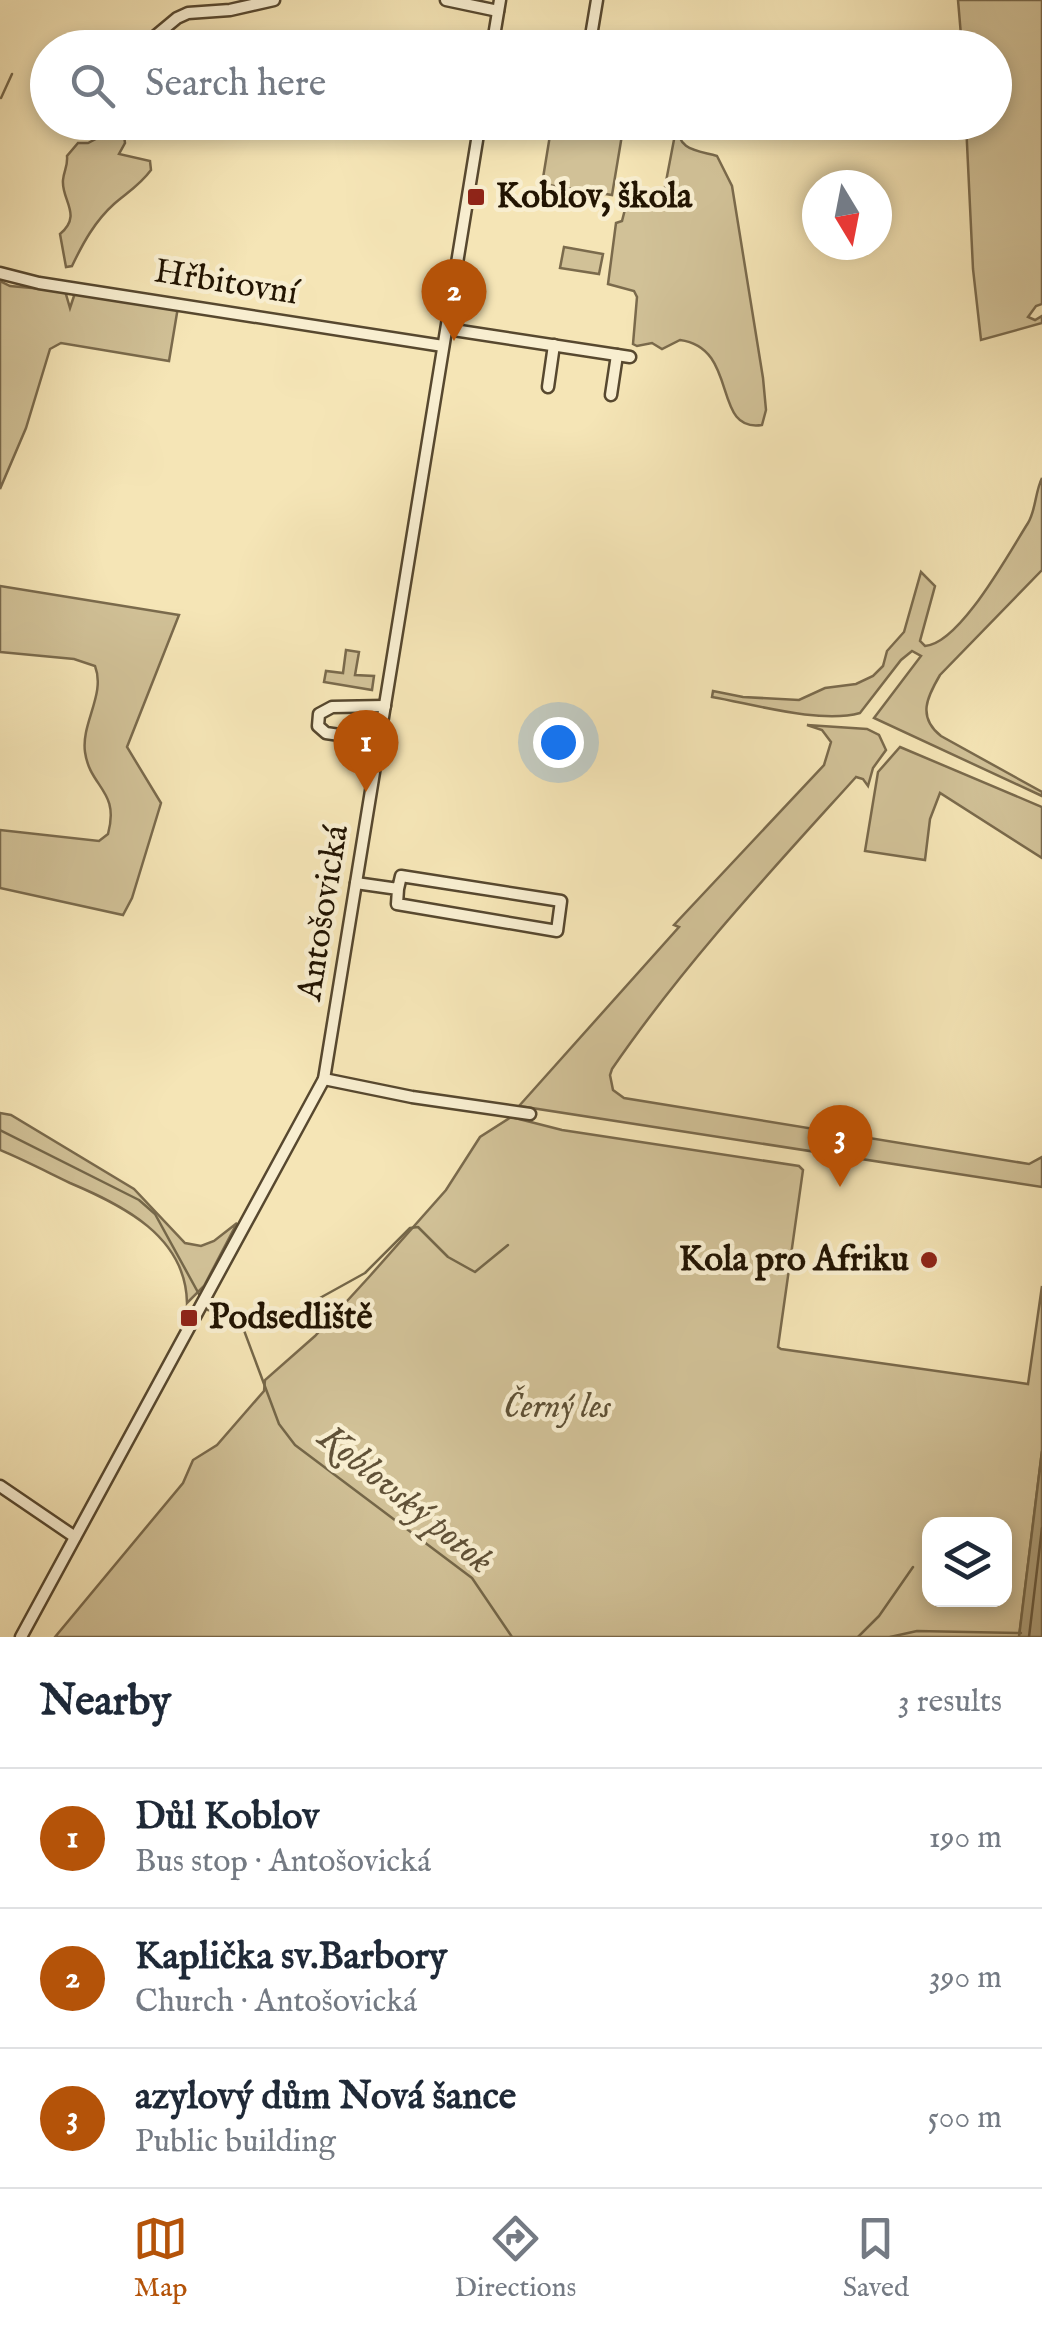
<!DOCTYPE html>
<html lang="en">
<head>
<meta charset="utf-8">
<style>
	:root { --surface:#fff; --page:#f6f6f7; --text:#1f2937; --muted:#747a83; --line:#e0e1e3; --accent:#b45309 }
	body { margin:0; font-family:"IM FELL English",serif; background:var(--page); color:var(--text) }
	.controls { position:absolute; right:30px; bottom:30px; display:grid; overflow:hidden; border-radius:20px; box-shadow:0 5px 15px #0003 }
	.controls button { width:90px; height:90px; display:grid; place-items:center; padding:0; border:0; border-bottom:2px solid var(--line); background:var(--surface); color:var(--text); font:50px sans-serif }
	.compass { position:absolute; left:802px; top:170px; width:90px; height:90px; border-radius:50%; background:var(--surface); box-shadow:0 5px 15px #0003; rotate:170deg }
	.you { position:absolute; left:558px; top:742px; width:35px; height:35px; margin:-25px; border:8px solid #fff; border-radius:50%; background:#1a73e8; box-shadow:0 0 0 15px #1a73e833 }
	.badge { display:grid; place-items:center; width:65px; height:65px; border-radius:50%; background:var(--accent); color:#fff; font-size:32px; font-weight:700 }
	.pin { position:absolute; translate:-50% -82px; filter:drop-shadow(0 2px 5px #0008) }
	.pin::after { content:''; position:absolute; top:52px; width:35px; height:30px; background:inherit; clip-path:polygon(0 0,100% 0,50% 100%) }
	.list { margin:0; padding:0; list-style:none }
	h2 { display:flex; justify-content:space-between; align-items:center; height:130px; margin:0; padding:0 40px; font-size:42px }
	h2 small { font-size:32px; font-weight:400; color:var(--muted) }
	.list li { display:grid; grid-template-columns:65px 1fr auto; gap:30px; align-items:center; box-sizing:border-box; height:140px; padding:0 40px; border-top:2px solid var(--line) }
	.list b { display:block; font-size:38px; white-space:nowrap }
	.list p { margin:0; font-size:32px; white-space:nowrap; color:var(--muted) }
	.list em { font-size:32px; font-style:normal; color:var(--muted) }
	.icon { flex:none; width:55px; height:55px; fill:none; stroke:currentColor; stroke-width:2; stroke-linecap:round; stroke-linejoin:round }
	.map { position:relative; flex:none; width:1042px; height:1637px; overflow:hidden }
	.search { position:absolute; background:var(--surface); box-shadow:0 5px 15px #0003; left:30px; right:30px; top:30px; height:110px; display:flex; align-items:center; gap:25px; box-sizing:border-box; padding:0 35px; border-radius:55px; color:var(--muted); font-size:38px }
	.sheet { height:550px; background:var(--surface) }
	nav { display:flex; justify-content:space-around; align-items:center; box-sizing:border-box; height:140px; border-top:2px solid var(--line); background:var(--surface); font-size:28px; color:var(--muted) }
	nav a { display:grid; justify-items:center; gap:5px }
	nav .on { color:var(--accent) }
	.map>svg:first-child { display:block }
	.green { fill:#d1c197; stroke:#7a6a4c; stroke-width:2.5; fill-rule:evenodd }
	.water { fill:#ad9e79; stroke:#756749; stroke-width:2.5 }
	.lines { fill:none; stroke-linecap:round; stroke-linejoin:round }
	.shore { stroke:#68593e; stroke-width:2.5 }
	.stream { stroke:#756749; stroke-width:2.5 }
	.minor-casing { stroke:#57482f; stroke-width:15 }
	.minor { stroke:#f8eed0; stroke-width:10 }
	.poi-dot { fill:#8f2418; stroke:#f8eed0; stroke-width:4 }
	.labels { text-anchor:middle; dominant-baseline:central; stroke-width:9; stroke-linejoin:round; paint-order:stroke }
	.poi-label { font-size:35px; font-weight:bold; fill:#221402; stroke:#f8eed0; text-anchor:start }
	.street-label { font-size:35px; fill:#221402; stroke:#f8eed0 }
	.park-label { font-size:35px; font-style:italic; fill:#5f5136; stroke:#f8eed0 }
	.water-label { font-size:38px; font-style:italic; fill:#615238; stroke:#f8eed0 }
</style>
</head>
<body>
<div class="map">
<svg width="1042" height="1637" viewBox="0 0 1042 1637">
	<rect width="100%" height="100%" fill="#f5e5b6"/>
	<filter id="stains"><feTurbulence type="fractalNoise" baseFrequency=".002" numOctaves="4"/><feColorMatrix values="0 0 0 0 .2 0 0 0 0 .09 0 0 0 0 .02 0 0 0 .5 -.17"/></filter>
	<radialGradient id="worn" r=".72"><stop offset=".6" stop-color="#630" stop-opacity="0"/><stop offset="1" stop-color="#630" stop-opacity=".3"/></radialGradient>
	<g class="green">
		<polygon points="958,0 1042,0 1042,304 1036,306 1028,317 1035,320 1042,316 1042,323 981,340 973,269 966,123 994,122 994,48 962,47"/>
		<polygon points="552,123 624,123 612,195 542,184"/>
		<path d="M677,124c1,27 18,26 40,32l15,30 31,192 3,32 -4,15c-51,8 -22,-77 -82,-85l-18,9 -10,-6 -15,3 -4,-2 4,-47 -3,-6 -26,-7 8,-61 6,-2 8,-31 34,2z"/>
		<path d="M111,131l13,4 1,8 -6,11 31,7 1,9c-11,15 -23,22 -37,34 -19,17 -31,39 -42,62l-6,1 -6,-33c23,-19 1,-34 3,-54 1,-10 5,-14 4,-24l11,-13h10z"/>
		<polygon points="564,247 603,254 599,274 560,268"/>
		<polygon points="0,281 10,286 65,291 70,308 76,290 178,307 169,361 61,343 50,349 26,428 0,489"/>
		<path d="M1042,478v92l-102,105c-13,22 -23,42 1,61l101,56v4l-168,-78 47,-62 -9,-5 -11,9 -41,53c-40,11 -107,-9 -148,-16l1,-6 30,6 56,3 26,-12 31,-4 17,-8 10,-10 4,-15 17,-19 17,-60 14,14 -15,55 5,5c35,-2 85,-95 103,-123 8,-13 7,-31 14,-45z"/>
		<path d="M0,586l179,29 -52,132 34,56 -29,95 -9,17 -123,-27v-58l99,11 9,-7c12,-44 -18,-46 -23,-82 -4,-29 21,-58 10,-86l-21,-7 -74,-7z"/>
		<polygon points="346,650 359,652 355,675 374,676 372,690 324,682 326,671 343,673"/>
		<path d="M807,725l60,4 12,6 7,15 -13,18 -5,18 -5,-7 -7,-2c-85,94 -172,187 -244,292l-2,6 3,15 11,8 405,66 13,-7v30l-523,-81 160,-179 -5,-2 150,-160 7,-23 -9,-12z"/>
		<polygon points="900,747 1042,807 1042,858 940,793 930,819 925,860 865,851 878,772"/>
		<path d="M0,1113l11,2 123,74 51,54 16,3 13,-5 23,-18 -33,63 -17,17c-1,-67 -65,-98 -117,-120 -23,-11 -46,-23 -70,-33z"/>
		<path d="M511,1117l51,13 237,36 4,4 -25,177 3,2 247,35 14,-98v165l-23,186h-964l128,-154 10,-23 24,-15 47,-54 1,-11 50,-44 54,-59 77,-87 34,-53zM930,1524h74v76h-74z"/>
	</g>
	<polygon class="water" points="1042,1451 1042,1637 1019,1637"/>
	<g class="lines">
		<polyline class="shore" points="1029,1637 1042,1528"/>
		<g class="stream">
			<polyline points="1,98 12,74"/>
			<polyline points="0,1130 139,1200 155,1214 200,1296"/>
			<polyline points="208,1310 239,1317 279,1424 295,1445 472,1578 512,1637"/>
			<polyline points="241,1317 276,1320 300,1309 365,1273 410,1228 418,1227 448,1257 475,1272 508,1245"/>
			<polyline points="858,1637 879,1616 913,1567"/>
			<polyline points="890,1637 917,1631 1021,1633"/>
		</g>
		<g class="minor-casing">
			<g id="minor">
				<polyline points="446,0 498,11"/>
				<polyline points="141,48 177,18 188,13 230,10 274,0"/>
				<polyline points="492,48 500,0"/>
				<polyline points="589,48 597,0"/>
				<polyline points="0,273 39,283 443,346"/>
				<polyline points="447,329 630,357"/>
				<polyline points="548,387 554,345"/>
				<polyline points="611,395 617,355"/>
				<polyline points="380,741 326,733 318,726 319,714 332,707 385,706"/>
				<polyline points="356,883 398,889 397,904 557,931 561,901 401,876 398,889"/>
				<polyline points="324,1079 412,1097 530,1114"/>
				<polyline points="0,1486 75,1537"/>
				<polyline points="21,1637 324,1079 480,122"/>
			</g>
		</g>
		<use href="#minor" class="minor"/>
	</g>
	<g class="poi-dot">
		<rect x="466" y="187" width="20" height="20" rx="5"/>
		<circle cx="929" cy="1260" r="10"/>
		<rect x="179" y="1308" width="20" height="20" rx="5"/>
	</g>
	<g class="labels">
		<g class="poi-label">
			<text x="496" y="197">Koblov, škola</text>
			<text x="909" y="1260" text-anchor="end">Kola pro Afriku</text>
			<text x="209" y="1318">Podsedliště</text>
		</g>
		<g class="street-label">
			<text transform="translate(226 283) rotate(9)">Hřbitovní</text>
			<text transform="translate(324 913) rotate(-81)">Antošovická</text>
		</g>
		<g class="park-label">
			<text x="557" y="1407">Černý les</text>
		</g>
		<g class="water-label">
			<text transform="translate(405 1500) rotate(39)">Koblovský potok</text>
		</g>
	</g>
	<rect width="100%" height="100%" filter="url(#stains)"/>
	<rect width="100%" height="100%" fill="url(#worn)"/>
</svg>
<div class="controls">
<button><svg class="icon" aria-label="layers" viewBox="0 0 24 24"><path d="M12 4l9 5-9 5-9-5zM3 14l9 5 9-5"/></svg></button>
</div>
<svg class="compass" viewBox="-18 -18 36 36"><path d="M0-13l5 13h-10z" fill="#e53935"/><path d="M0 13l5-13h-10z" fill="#747a83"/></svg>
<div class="you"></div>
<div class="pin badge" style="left:366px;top:792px">1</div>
<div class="pin badge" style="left:454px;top:341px">2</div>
<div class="pin badge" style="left:840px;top:1187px">3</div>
<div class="search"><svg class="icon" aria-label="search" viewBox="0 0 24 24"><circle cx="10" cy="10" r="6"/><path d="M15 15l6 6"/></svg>Search here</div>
</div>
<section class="sheet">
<h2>Nearby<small>3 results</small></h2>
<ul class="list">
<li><span class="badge">1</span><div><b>Důl Koblov</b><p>Bus stop · Antošovická</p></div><em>190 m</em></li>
<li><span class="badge">2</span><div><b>Kaplička sv.Barbory</b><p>Church · Antošovická</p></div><em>390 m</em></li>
<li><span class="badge">3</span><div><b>azylový dům Nová šance</b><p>Public building</p></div><em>500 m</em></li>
</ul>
</section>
<nav>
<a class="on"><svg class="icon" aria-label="map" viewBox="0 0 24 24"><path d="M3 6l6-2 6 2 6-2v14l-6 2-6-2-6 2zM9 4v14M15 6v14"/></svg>Map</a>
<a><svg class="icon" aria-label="directions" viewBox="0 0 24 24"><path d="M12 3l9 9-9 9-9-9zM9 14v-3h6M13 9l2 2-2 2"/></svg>Directions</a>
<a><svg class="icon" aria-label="saved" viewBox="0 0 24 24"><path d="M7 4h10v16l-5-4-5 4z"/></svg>Saved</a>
</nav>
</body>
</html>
